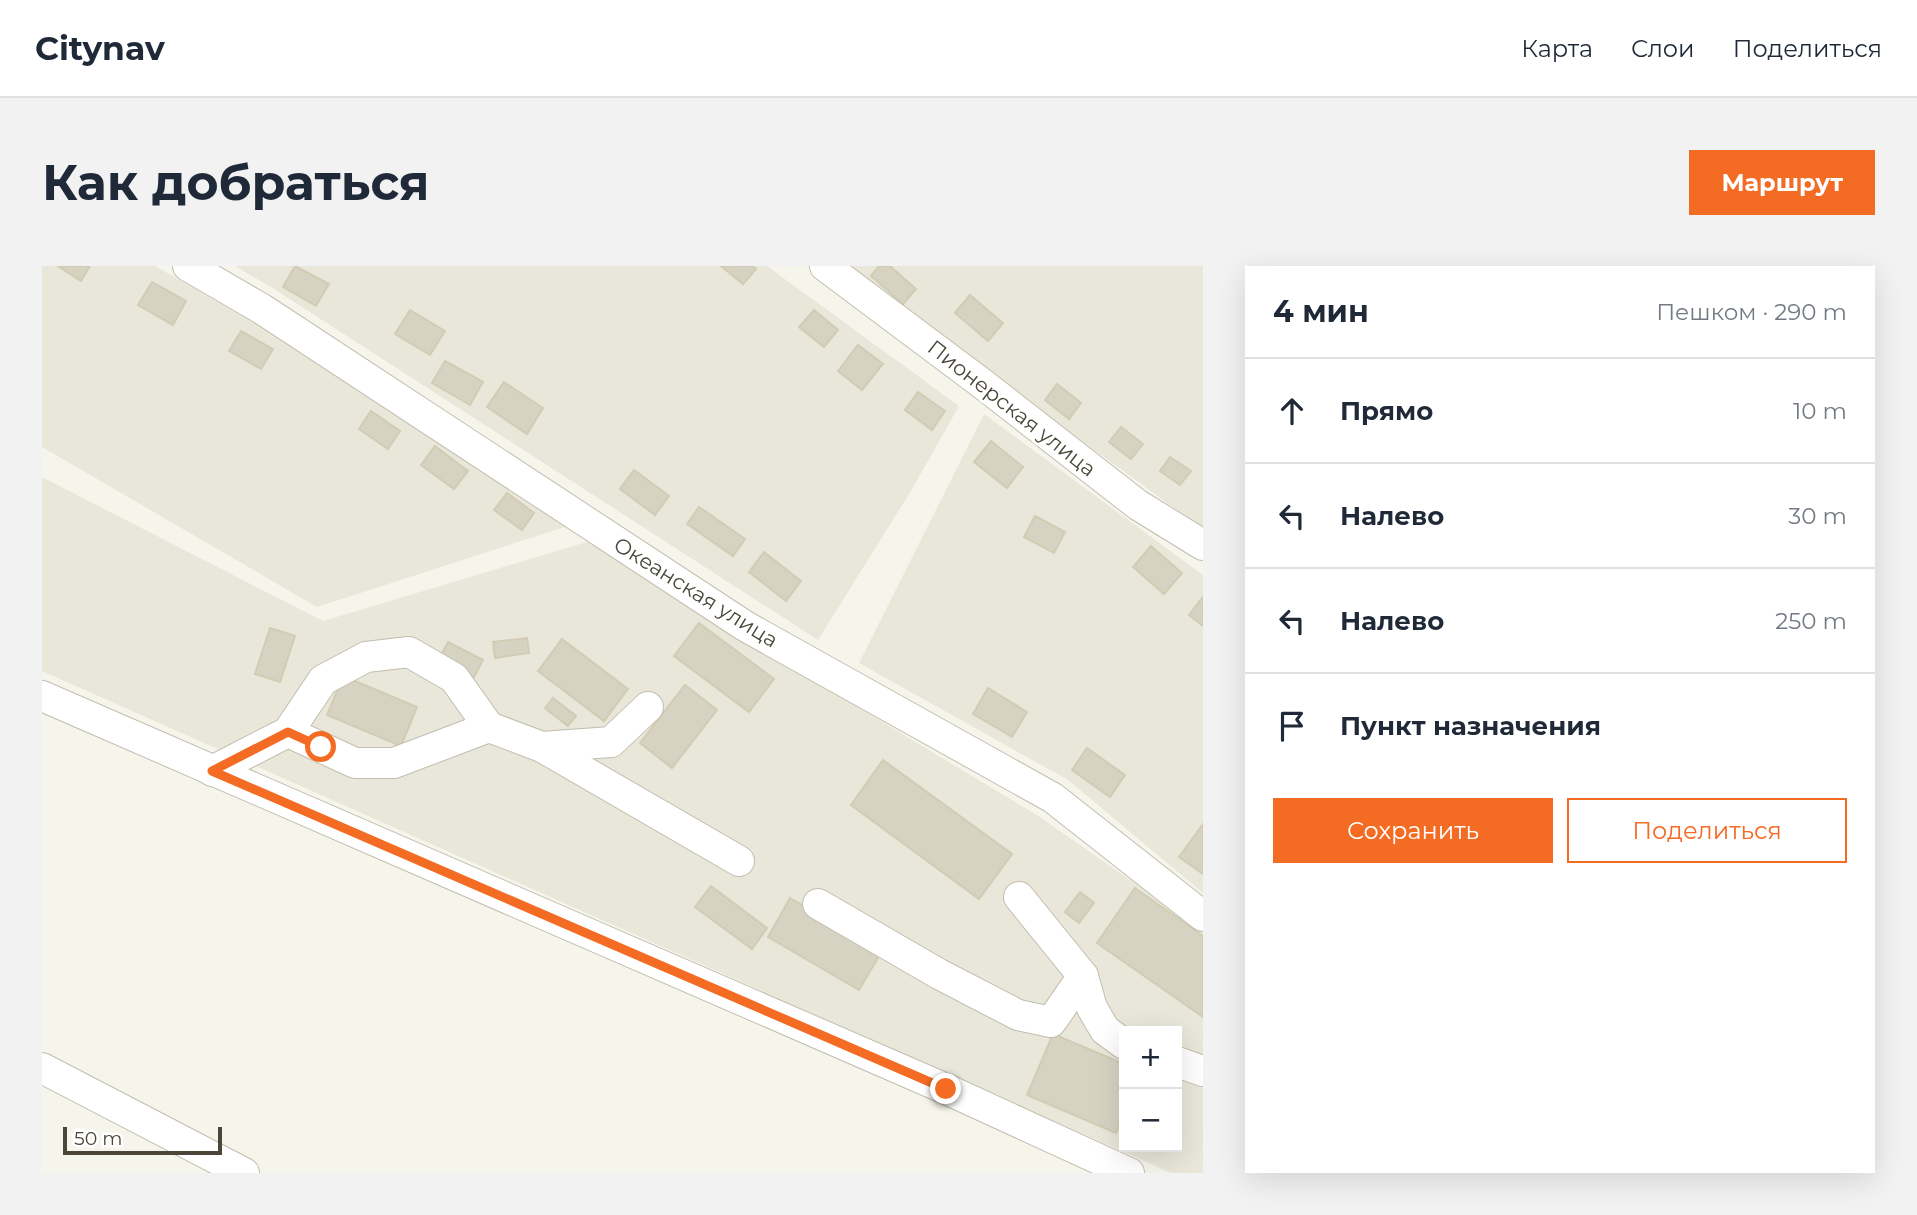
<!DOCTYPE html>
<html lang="ru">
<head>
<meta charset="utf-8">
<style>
	:root { --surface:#fff; --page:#f2f2f3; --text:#1f2937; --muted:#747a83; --line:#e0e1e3; --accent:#f46b24 }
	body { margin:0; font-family:Montserrat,sans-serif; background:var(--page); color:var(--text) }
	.controls { position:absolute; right:21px; bottom:21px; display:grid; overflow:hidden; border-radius:0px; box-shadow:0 7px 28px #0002 }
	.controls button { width:63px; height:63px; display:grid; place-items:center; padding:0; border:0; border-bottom:2px solid var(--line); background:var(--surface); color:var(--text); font:35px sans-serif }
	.scale { position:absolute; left:21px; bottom:18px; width:159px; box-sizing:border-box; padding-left:7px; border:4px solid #4a473a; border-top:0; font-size:19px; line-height:24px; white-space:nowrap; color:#4a473a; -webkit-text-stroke:5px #fff; paint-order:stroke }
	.stop { position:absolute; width:21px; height:21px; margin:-16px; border:5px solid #f46b24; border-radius:50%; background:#fff }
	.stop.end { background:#f46b24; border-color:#fff; box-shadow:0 2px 7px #0008 }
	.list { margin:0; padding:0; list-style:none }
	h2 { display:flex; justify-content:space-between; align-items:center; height:91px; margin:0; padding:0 28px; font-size:30px }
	h2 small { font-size:23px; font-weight:400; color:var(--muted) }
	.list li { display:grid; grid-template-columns:46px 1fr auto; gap:21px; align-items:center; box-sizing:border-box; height:105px; padding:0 28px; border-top:2px solid var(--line) }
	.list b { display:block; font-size:26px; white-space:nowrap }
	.list em { font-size:23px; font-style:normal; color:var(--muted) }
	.actions { display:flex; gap:14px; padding:21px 28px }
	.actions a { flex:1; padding:16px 0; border:2px solid var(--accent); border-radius:0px; text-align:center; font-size:24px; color:var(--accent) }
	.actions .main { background:var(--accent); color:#fff }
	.icon { flex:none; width:38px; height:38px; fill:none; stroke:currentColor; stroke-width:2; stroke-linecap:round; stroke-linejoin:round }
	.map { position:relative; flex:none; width:1161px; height:907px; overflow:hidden; border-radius:0px }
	header { display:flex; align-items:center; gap:42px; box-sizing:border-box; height:98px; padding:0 35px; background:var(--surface); border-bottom:2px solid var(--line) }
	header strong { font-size:33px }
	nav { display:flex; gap:38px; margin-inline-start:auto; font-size:24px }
	.intro { display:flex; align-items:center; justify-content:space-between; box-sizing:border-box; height:168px; padding:0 42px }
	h1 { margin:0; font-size:49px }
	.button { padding:18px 32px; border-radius:0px; background:var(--accent); color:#fff; font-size:24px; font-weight:700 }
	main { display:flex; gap:42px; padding:0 42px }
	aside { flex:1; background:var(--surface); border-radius:0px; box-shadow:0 7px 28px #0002 }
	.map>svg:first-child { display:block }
	.residential { fill:#e9e7da; fill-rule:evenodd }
	.building { fill:#d7d3c2; stroke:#d2ccb5; stroke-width:2 }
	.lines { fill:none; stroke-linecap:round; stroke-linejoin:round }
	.minor-casing { stroke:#c1beaf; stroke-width:32 }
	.minor { stroke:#fff; stroke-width:30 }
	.route { stroke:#f46b24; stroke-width:9 }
	.labels { text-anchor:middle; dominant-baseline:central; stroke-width:6; stroke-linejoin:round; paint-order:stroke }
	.street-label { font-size:21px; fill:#4a473a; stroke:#fff }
</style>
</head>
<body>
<header>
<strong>Citynav</strong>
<nav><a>Карта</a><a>Слои</a><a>Поделиться</a></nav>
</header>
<div class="intro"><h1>Как добраться</h1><a class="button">Маршрут</a></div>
<main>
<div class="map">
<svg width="1161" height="907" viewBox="0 0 1161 907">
	<rect width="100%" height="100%" fill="#f6f5ec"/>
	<g class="residential">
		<polygon points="0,0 113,0 225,64 532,258 275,341 0,181"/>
		<polygon points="193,0 725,0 917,140 869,225 776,374 232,23"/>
		<polygon points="799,0 1161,0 1161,263"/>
		<polygon points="942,148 1161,309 1161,627 1026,514 817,397"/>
		<path d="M0,211l281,144 267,-80 115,74 335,202 163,114v242h-32l-1129,-502zM1082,765h53v116h-53z"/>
	</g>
	<g class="building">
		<polygon points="16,0 48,0 39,15"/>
		<polygon points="253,0 287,18 274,40 241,21"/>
		<polygon points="679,0 711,0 714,3 701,18"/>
		<polygon points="837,0 848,0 874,23 861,38 829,10"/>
		<polygon points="110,16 144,35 131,59 96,39"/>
		<polygon points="928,29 961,57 946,75 913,47"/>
		<polygon points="368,44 403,65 388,89 353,68"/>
		<polygon points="772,44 796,64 782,81 757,61"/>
		<polygon points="199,65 231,83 219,103 187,85"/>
		<polygon points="816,79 841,98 820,124 796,105"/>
		<polygon points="403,95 441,116 428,139 390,117"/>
		<polygon points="462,116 501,142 485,168 445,141"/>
		<polygon points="1015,118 1039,137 1027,153 1003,134"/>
		<polygon points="876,126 903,145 890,164 863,144"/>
		<polygon points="329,145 358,165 346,183 317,163"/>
		<polygon points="1079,161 1101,178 1089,193 1067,176"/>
		<polygon points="949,175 981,201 965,222 932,196"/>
		<polygon points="393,180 426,205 412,223 379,199"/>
		<polygon points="1128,191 1149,205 1138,219 1118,205"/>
		<polygon points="592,204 627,230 613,249 578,223"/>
		<polygon points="465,227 492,247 480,264 452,244"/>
		<polygon points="657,241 703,273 691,290 645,258"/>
		<polygon points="993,250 1023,266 1012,287 982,271"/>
		<polygon points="1109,280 1140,307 1122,328 1091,301"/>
		<polygon points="722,286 759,315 744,335 707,306"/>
		<polygon points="1161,331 1161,360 1147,349"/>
		<polygon points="657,357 732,413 707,446 632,390"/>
		<polygon points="228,362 253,370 238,416 213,408"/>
		<polygon points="485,372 487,387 453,392 451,376"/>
		<polygon points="520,373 586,423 562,455 496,405"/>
		<polygon points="406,376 441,394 431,413 396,395"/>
		<polygon points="301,410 375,441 359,480 285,449"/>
		<polygon points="643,419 675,444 630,502 598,477"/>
		<polygon points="946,422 985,446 970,471 931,448"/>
		<polygon points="511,432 534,450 526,460 503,442"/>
		<polygon points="1045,482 1083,509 1068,531 1030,504"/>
		<polygon points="841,494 970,588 937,633 809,539"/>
		<polygon points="1161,558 1161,608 1137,591"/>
		<polygon points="669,620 725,662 710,683 653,641"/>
		<polygon points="1093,622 1161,670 1161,751 1055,677"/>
		<polygon points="1038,626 1052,637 1037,657 1023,646"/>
		<polygon points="748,632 840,685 817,724 726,671"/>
		<polygon points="1011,768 1082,798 1082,848 1074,867 985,829"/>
	</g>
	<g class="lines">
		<g class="minor-casing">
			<g id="minor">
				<polyline points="146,0 220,43 703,360 1011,532 1161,650"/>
				<polyline points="783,0 942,119 1096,239 1161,279"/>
				<polyline points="0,430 904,823 1087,907"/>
				<polyline points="246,466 281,414 324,391 367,386 412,412 447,461"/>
				<polyline points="500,481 569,476 606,441"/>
				<polyline points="170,505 246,466 313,497 352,497 447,461 500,481 697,595"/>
				<polyline points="977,631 1041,710 1050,742 1063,764 1082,778"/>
				<polyline points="776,638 897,708 976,749 1009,756 1041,710"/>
				<polyline points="1135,796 1161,805"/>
				<polyline points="0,802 202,907"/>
			</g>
		</g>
		<use href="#minor" class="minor"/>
	</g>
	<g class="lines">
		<polyline class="route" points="279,481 246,466 170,505 904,823"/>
	</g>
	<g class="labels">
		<g class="street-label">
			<text transform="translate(970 142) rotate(38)">Пионерская улица</text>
			<text transform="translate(654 326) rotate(32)">Океанская улица</text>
		</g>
	</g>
</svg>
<div class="controls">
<button>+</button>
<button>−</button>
</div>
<div class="scale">50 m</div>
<div class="stop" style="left:279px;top:481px"></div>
<div class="stop end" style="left:904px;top:823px"></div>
</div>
<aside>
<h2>4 мин<small>Пешком · 290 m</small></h2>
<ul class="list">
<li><svg class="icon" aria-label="ahead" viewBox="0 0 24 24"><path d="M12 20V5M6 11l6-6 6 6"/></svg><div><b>Прямо</b></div><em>10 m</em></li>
<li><svg class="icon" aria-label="left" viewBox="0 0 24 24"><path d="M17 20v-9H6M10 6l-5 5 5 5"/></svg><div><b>Налево</b></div><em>30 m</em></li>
<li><svg class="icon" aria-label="left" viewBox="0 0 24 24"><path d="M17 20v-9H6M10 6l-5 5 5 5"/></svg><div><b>Налево</b></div><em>250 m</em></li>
<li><svg class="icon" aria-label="arrive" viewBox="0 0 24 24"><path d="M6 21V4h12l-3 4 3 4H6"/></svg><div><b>Пункт назначения</b></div></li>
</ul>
<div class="actions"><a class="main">Сохранить</a><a>Поделиться</a></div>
</aside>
</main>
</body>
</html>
